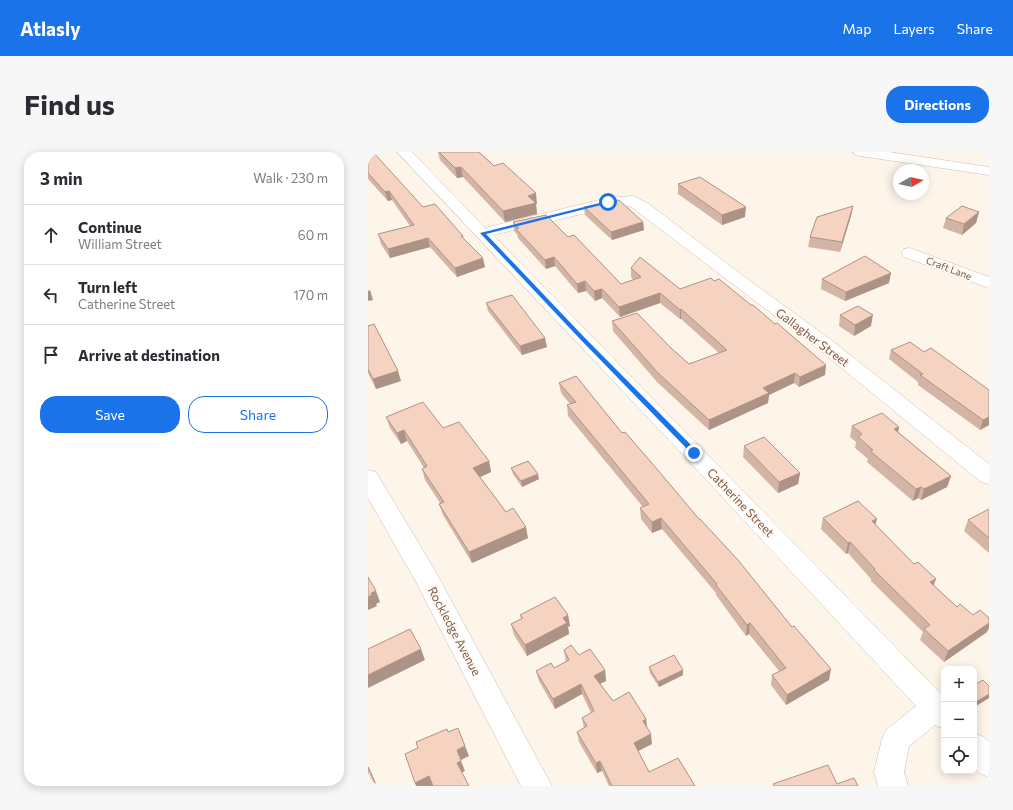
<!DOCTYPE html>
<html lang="en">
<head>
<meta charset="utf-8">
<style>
	:root { --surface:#fff; --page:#f7f7f7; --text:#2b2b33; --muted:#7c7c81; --line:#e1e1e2; --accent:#1a73e8 }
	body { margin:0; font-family:Commissioner,sans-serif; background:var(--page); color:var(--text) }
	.controls { position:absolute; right:12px; bottom:12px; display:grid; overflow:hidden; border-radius:8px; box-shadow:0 2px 10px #0003 }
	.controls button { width:36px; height:36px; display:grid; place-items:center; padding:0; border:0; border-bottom:1px solid var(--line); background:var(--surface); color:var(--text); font:20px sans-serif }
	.compass { position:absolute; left:525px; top:12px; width:36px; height:36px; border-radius:50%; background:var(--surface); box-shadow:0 2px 10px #0003; rotate:81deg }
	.stop { position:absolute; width:12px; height:12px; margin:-9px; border:3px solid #1a73e8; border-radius:50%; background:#fff }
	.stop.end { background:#1a73e8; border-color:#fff; box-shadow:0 1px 4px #0008 }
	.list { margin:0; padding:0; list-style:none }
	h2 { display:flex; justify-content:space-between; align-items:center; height:52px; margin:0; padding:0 16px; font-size:17px }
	h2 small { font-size:13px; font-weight:400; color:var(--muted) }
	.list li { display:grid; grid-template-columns:26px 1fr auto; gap:12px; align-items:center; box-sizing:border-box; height:60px; padding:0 16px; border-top:1px solid var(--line) }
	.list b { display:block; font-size:15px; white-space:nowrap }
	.list p { margin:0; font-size:13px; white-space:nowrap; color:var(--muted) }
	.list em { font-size:13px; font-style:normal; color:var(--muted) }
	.actions { display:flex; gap:8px; padding:12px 16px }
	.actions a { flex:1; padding:9px 0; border:1px solid var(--accent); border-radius:16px; text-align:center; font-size:14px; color:var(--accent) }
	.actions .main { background:var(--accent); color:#fff }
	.icon { flex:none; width:22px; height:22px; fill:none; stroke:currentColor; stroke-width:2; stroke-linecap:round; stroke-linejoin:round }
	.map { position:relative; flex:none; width:621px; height:634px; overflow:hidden; border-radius:16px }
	header { display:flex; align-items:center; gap:24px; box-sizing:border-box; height:56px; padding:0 20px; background:var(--accent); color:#fff }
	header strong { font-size:19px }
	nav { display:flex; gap:22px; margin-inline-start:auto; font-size:14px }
	.intro { display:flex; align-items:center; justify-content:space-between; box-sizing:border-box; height:96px; padding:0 24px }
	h1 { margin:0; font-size:28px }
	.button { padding:10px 18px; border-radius:16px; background:var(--accent); color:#fff; font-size:14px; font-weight:700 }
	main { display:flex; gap:24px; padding:0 24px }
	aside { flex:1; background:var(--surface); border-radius:16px; box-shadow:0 2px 10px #0003 }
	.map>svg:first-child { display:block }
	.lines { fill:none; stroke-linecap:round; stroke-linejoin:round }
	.minor-casing { stroke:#d2bbae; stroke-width:1 }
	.minor { fill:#fff; fill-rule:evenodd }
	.wall { fill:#d4b5a5 }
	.shaded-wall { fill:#ac9386 }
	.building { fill:#f6d2c0; stroke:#ac9386 }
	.route { fill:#1a73e8 }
	.labels { text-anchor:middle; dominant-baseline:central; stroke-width:3.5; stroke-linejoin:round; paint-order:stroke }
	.far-street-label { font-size:10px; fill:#7c594a; stroke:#fff9f2 }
	.street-label { font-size:12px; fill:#7c594a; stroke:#fff9f2 }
</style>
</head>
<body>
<header>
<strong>Atlasly</strong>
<nav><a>Map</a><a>Layers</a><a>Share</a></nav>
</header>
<div class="intro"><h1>Find us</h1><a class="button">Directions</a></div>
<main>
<aside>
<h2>3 min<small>Walk · 230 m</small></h2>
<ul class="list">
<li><svg class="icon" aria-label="ahead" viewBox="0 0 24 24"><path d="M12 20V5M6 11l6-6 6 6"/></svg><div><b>Continue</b><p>William Street</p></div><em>60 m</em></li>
<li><svg class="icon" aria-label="left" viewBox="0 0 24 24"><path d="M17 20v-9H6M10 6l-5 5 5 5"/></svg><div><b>Turn left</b><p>Catherine Street</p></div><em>170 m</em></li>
<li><svg class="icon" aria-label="arrive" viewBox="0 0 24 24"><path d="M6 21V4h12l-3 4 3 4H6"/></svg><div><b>Arrive at destination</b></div></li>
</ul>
<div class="actions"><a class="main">Save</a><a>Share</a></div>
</aside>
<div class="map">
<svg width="621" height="634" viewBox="0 0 621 634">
	<rect width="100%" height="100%" fill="#fef5ea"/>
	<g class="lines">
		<g class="minor-casing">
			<g id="minor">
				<polygon points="29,0 44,0 117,76 239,46 265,44 281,52 366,117 463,188 621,312 621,332 613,330 449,196 262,54 239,56 125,83 576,545 576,577 567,573 541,594 536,620 540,634 510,634 506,620 514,587 518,578 548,554 318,306"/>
				<polygon points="485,0 521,0 621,15 621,23 492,4 487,3"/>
				<polygon points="542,96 621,125 621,136 536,105 534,101 536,97"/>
				<polygon points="0,318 8,320 65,415 184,634 153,634 47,428 0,346"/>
				<polygon points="606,581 616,585 621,590 621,625 611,621 606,616"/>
			</g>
		</g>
		<use href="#minor" class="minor"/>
	</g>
	<g class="wall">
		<polygon points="0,0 55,55 95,84 96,87 117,115 89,125 62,95 22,106 13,92 10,82 42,74 24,48 20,49 0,27"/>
		<polygon points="70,0 111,0 169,52 168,52 169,62 137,70 95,25 89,26 72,8"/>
		<polygon points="310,32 377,65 354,73 310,42"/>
		<polygon points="485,54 483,64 472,100 440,95 442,85"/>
		<polygon points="216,55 275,70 276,78 244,88 217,63"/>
		<polygon points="611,60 608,71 594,83 575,76 578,66"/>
		<polygon points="145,70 200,85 253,132 266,128 263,125 263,116 312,137 457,223 431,235 426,231 401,243 400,251 341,278 289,230 245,179 244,169 303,196 321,212 351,201 313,167 312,167 292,151 252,165 234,146 227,149 218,139 210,141 187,114 178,117 150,86 149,82 146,79"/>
		<polygon points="454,127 521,131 477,149 453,137"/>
		<polygon points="118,151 179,195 154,203 120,159"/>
		<polygon points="472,163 503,174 486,184 471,174"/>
		<polygon points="0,174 33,229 8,237 0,221"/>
		<polygon points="523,198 556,200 621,238 621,273 612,278 550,233 550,230 521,207"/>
		<polygon points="191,231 254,281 461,528 418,553 403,533 404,523 411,519 381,482 378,484 348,443 348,441 294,377 284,381 273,367 272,356 275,355 200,264 199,253 202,252 193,241"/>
		<polygon points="18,265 75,276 121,309 123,320 112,325 138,360 160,386 104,411 75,363 71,352 72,351 57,328 54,317 56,316 39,289 33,292 22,276"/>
		<polygon points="484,274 531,275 530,280 583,324 579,335 553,348 550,346 545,349 499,310 500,307 487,296 488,290 482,285"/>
		<polygon points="376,294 432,321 430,332 410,341 375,305"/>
		<polygon points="143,316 171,327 154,335 145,322"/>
		<polygon points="621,357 621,401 596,379 600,368"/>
		<polygon points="455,366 507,373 566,434 589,455 619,480 576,510 552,488 555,480 503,429 503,427 480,401 478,402 453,377"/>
		<polygon points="152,463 200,463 202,474 200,475 201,482 159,504 146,483 143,472 153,467"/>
		<polygon points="196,498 211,503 237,518 238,529 232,532 245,549 278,567 279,574 284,592 270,599 281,620 327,634 241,634 234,619 229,621 211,590 209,580 216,576 214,566 223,561 214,542 187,557 171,529 168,519 186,516 198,510"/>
		<polygon points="281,515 315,523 291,535 282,521"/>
		<polygon points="606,533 621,546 606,555"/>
	</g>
	<g class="shaded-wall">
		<polygon points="93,15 95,25 89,26 87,16"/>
		<polygon points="21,39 24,48 20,49 17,40"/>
		<polygon points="168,41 169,52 168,52 169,62 137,70 135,59 160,44"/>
		<polygon points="485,54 483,64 472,100 474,90"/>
		<polygon points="378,55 377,65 354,73 354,63"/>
		<polygon points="611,60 608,71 594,83 596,72"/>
		<polygon points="275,70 276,78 244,88 243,80"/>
		<polygon points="60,86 62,95 22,106 20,97"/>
		<polygon points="186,105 187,114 178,117 177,108"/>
		<polygon points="115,106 117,115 89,125 87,116"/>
		<polygon points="523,121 521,131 477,149 478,140"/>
		<polygon points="217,129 218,139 210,141 209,132"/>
		<polygon points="234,137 234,146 227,149 226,139"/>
		<polygon points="2,138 5,148 0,149 0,139"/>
		<polygon points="292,141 292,151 252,165 251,155"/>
		<polygon points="313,157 313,167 312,167 312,158"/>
		<polygon points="505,163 503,174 486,184 487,173"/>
		<polygon points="177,186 179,195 154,203 152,194"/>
		<polygon points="458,213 457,223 431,235 432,225"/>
		<polygon points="30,219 33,229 8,237 5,227"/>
		<polygon points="427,221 426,231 401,243 400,251 341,278 341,268 395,236"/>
		<polygon points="621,265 621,273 612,278 615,268"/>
		<polygon points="531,275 529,286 526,277"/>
		<polygon points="36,278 39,289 33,292 29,281"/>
		<polygon points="121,309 123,320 108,327 105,316"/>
		<polygon points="432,321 430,332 410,341 411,330"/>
		<polygon points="170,322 171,327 154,335 153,329"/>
		<polygon points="583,324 579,335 553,348 556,337"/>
		<polygon points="553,335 550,346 545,349 548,337"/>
		<polygon points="293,366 294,377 284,381 284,370"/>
		<polygon points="509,367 506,378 504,369"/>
		<polygon points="158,375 160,386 104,411 101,400"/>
		<polygon points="482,390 480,401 478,402 480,391"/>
		<polygon points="568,427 564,438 562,430"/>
		<polygon points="8,439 12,450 8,452 9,454 0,458 0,445 3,441"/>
		<polygon points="200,463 202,474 200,475 201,482 159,504 157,493 195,466"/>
		<polygon points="382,471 381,482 378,484 379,473"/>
		<polygon points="621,471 621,476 619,480 576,510 580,499"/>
		<polygon points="53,497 57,508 0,536 0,523"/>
		<polygon points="463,517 461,528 418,553 419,543"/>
		<polygon points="237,518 238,529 227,534 226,524"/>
		<polygon points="315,518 315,523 291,535 290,530"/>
		<polygon points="213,532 214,542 187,557 185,547"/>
		<polygon points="621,542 621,546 606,555 608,550"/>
		<polygon points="278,567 279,577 275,569"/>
		<polygon points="283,582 284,592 266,601 266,591"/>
		<polygon points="97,594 101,604 93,608 89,598"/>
		<polygon points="93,609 97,619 93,621 89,611"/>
		<polygon points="232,609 234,619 229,621 228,611"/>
		<polygon points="0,614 4,622 9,634 8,634"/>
		<polygon points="61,624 65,634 48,634 47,631"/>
	</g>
	<g class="building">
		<polygon points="0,0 5,0 55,55 67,52 95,84 93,84 115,106 87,116 60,86 20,97 10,82 46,73 21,39 17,40 0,21"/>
		<polygon points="71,0 111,0 126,14 135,11 168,41 160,44 168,51 135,59 93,15 87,16"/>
		<polygon points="332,25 378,55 354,63 310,32"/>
		<polygon points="251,48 275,70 243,80 216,55"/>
		<polygon points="485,54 474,90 442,85 449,65"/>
		<polygon points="594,54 611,60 596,72 578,66"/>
		<polygon points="178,63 200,85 206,83 253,132 273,125 263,116 272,105 312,137 343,126 346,129 351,127 383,153 385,153 407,172 409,171 458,213 432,225 427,221 395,236 401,241 341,268 289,220 244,169 269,161 303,196 321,212 359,198 313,157 312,158 292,141 251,155 234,137 226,139 217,129 209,132 186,105 177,108 148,77 151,76 145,70"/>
		<polygon points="497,104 523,121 478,140 454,127"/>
		<polygon points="144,143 177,186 152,194 118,151"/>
		<polygon points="490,154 505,163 487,173 472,163"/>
		<polygon points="6,172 30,219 5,227 0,217 0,174"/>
		<polygon points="542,190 556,200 563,196 621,238 621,265 615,268 552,223 555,222 523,198"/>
		<polygon points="208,224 254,281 257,280 289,317 331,367 332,367 370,408 424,475 426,474 463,517 419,543 404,523 418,516 382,471 379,473 348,433 349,432 293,366 284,370 272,356 281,352 199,253 208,250 191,231"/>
		<polygon points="55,250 75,276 91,270 121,309 105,316 138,360 145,356 158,375 101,400 71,352 76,350 54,317 59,314 36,278 29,281 18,265"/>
		<polygon points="514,261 531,275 526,277 583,324 556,337 553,335 548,337 502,299 505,298 490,285 494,282 484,274"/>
		<polygon points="396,285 432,321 411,330 376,294"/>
		<polygon points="160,309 170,322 153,329 143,316"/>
		<polygon points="490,349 509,367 504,369 546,412 550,410 568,427 562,430 589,455 592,452 605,463 612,458 621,466 621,471 580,499 556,477 562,473 506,418 507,417 482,390 480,391 455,366"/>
		<polygon points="621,357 621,386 600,368"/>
		<polygon points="0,425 8,439 3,441 4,443 0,445"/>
		<polygon points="187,445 200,463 195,466 199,471 157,493 143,472 155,466 152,463"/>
		<polygon points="42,477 53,497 0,523 0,497"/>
		<polygon points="203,493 211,503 222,497 237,518 226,524 245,549 261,540 278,567 275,569 283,582 266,591 281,620 310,606 327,634 244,634 232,609 228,611 209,580 219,574 214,566 226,559 213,532 185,547 168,519 183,511 186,516 201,508 196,498"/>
		<polygon points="306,503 315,518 290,530 281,515"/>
		<polygon points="615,528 621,534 621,542 608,550 606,548 606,533"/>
		<polygon points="90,576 97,594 89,598 93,609 89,611 101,634 65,634 61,624 47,631 37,602 50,596 48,590 79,577 80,580"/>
		<polygon points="460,613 469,632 486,626 490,634 406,634 405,632"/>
		<polygon points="0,615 8,634 0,634"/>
	</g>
	<polygon class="route" points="240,49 241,51 118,82 216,185 329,299 329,302 324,302 212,187 112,81"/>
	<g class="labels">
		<g class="far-street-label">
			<text transform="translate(581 116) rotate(21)">Craft Lane</text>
		</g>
		<g class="street-label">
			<text transform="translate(445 185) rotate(37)">Gallagher Street</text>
			<text transform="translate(373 350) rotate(46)">Catherine Street</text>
			<text transform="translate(87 479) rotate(62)">Rockledge Avenue</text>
		</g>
	</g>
</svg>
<div class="controls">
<button>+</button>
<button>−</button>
<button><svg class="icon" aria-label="locate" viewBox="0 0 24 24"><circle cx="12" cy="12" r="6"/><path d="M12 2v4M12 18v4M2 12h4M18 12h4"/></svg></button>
</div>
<svg class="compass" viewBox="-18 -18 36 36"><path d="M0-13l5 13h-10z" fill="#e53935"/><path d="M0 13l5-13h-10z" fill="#7c7c81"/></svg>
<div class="stop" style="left:240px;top:50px"></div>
<div class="stop end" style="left:326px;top:301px"></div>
</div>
</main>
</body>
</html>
